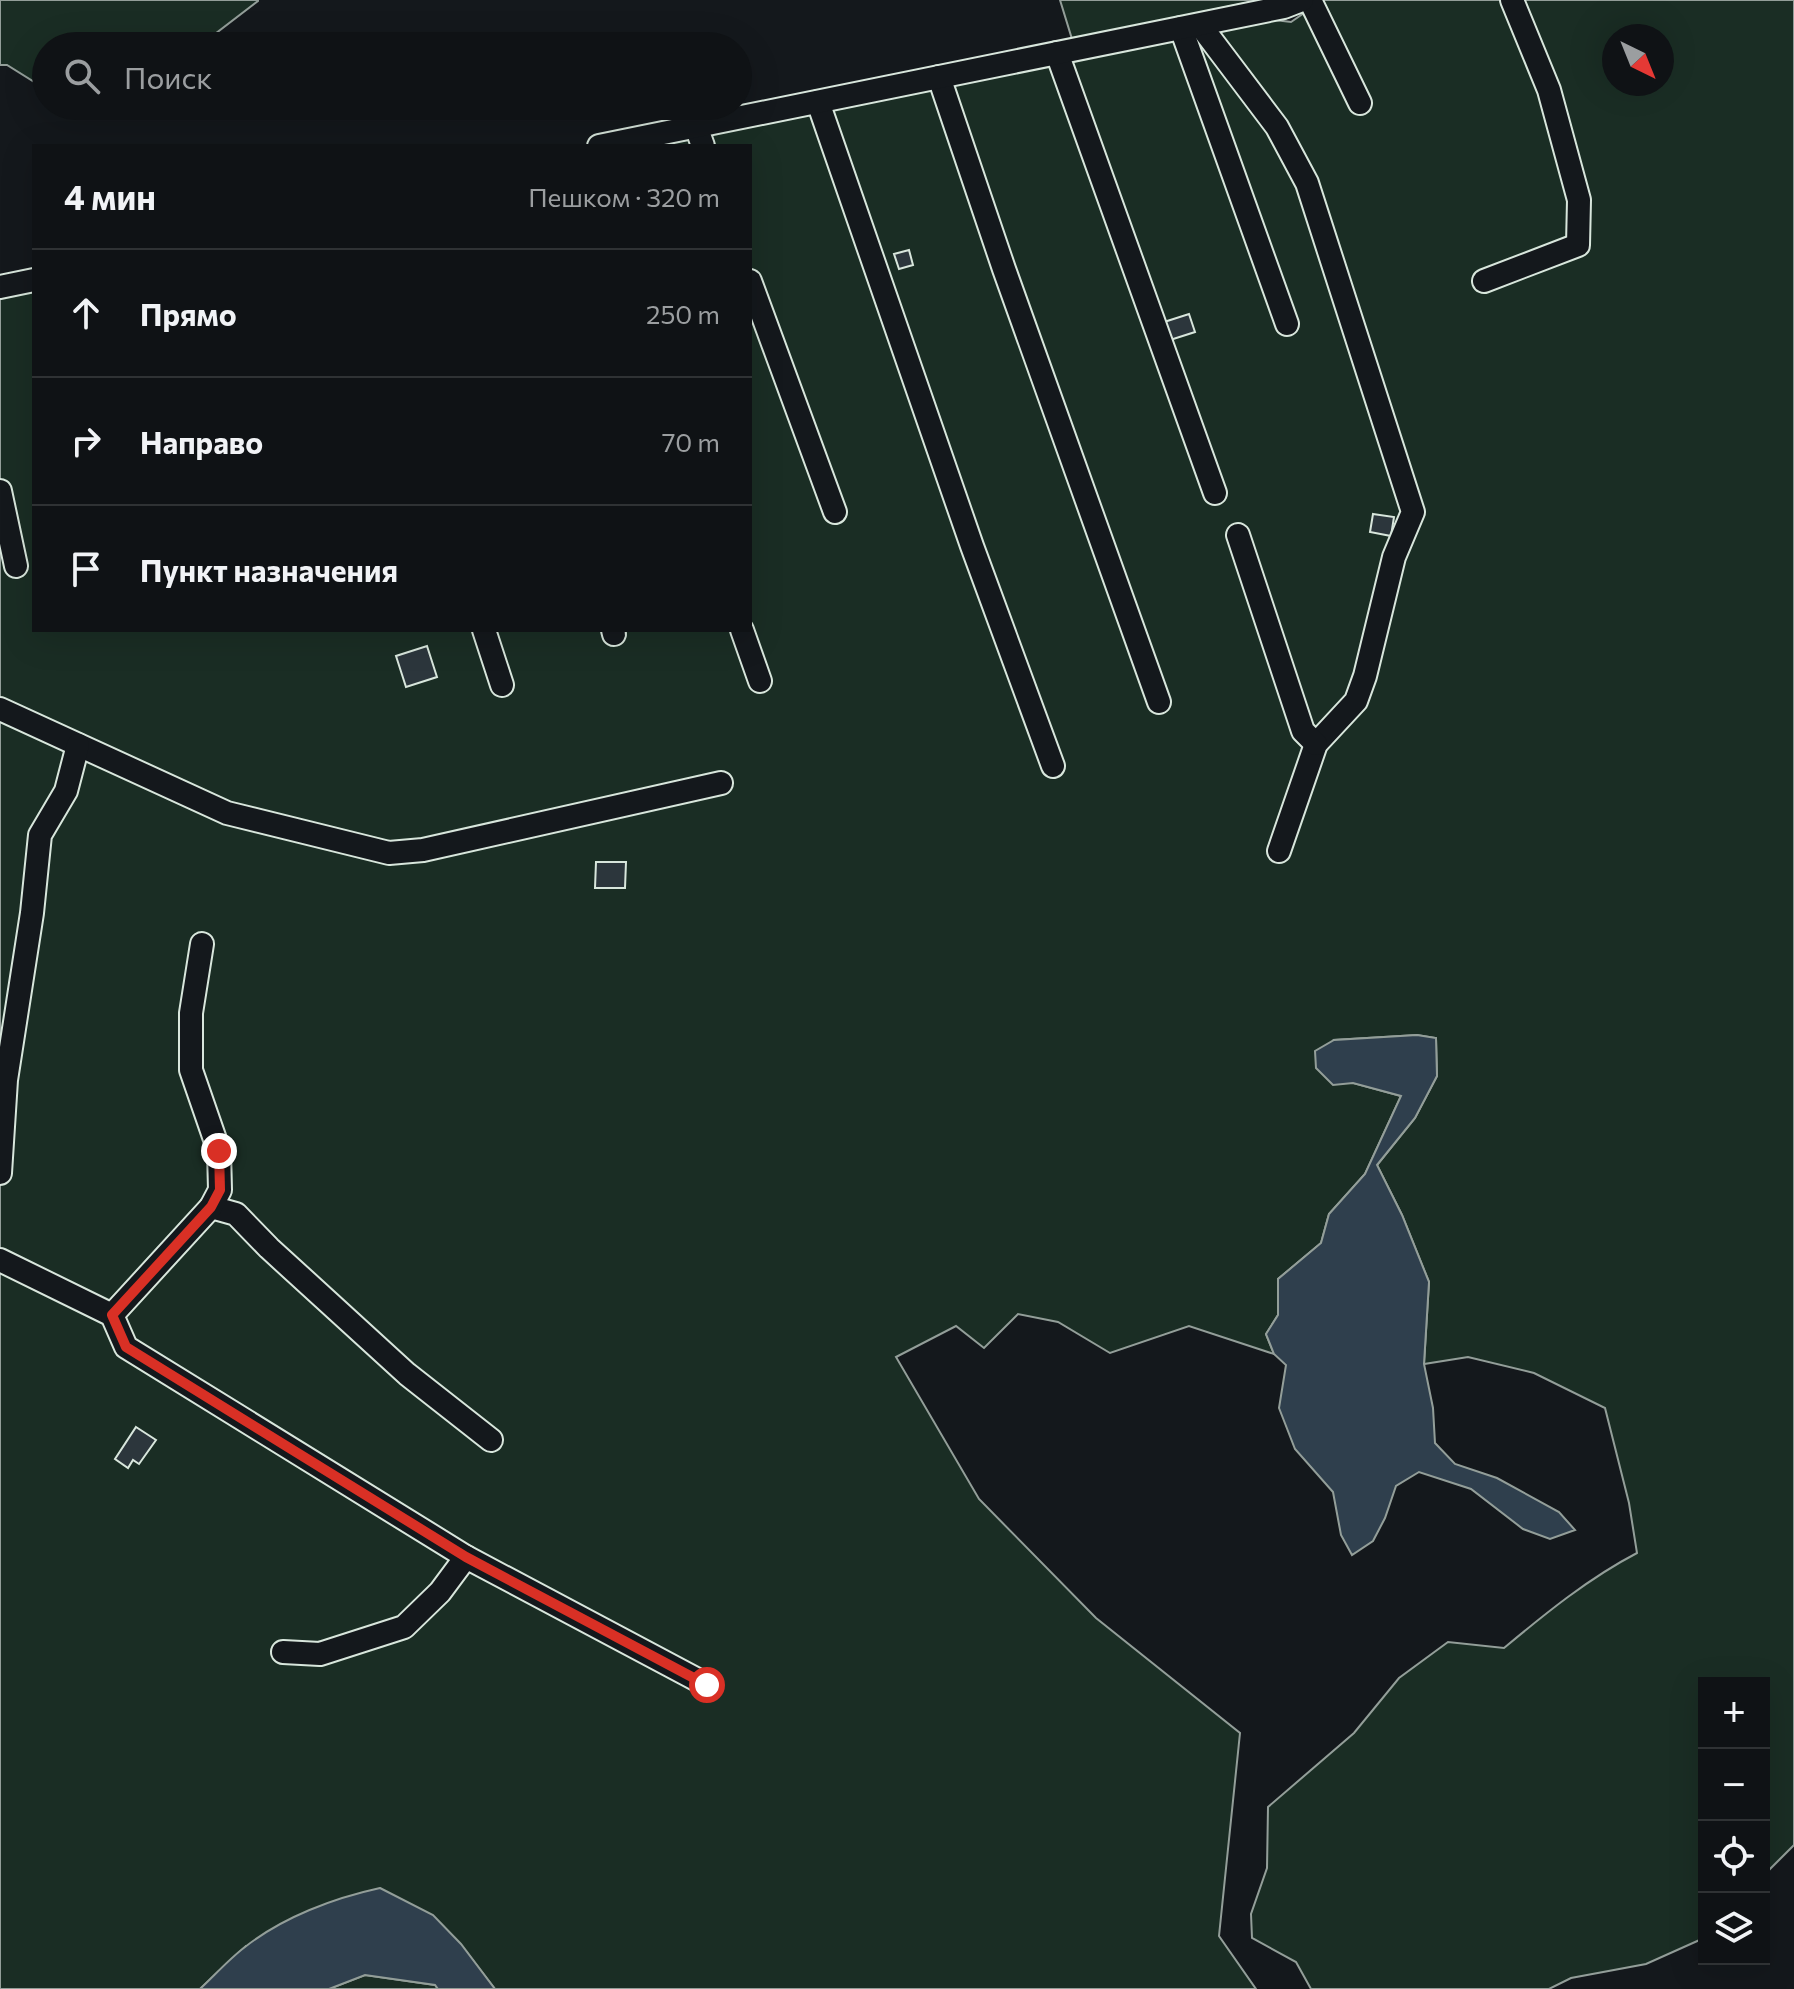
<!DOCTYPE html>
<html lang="ru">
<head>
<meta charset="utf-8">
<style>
	:root { --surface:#0f1215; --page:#1d2022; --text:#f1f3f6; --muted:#9b9ea0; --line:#2f3234 }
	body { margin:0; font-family:Commissioner,sans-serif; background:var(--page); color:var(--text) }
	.controls { position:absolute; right:24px; bottom:24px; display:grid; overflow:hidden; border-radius:0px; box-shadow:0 8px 32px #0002 }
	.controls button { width:72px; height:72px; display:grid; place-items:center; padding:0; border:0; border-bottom:2px solid var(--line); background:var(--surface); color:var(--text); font:40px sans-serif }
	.compass { position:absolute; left:1602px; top:24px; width:72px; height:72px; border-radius:50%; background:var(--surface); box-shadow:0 8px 32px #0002; rotate:137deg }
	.stop { position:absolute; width:24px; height:24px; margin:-18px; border:6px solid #d93025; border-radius:50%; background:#fff }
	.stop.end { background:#d93025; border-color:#fff; box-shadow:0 2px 8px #0008 }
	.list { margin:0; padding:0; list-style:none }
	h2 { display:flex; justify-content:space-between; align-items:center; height:104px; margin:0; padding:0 32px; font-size:34px }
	h2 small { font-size:26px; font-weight:400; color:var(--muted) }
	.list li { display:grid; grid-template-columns:52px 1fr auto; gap:24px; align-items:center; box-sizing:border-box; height:128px; padding:0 32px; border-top:2px solid var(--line) }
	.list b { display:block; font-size:30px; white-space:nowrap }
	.list em { font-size:26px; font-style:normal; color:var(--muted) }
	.icon { flex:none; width:44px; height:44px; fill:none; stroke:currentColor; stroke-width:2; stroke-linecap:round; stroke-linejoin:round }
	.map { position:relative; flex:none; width:1794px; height:1989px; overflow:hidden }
	.search { position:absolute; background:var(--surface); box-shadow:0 8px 32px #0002; left:32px; top:32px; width:720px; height:88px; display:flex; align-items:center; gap:20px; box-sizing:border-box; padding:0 28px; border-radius:44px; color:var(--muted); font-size:30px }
	.panel { position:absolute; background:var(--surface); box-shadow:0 8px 32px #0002; left:32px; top:144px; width:720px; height:488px; border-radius:0px }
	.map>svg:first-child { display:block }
	.green { fill:#1a2d24; stroke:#939e99; stroke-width:2; fill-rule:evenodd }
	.water { fill:#2f3f4d; stroke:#939e99; stroke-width:2 }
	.building { fill:#2c363c; stroke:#d8e6dc; stroke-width:2 }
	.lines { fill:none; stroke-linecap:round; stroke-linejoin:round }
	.minor-casing { stroke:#d8e6dc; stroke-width:26 }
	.minor { stroke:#14181c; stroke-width:22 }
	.route { stroke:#d93025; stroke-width:10 }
</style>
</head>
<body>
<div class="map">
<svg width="1794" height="1989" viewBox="0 0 1794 1989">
	<rect width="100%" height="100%" fill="#14181c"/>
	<g class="green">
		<polygon points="0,0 258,0 258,1 207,40 189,46 46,46 46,87 44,88 7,65 0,65"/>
		<polygon points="1060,0 1260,0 1072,39"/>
		<path d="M1323,0h471v1845l-30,30v-192h-60v255l-58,26 -75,14 -22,11h-238l-15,-27 -44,-24 -1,-24 16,-46 1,-61 86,-74 45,-55 49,-36 56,6c42,-35 85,-70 133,-95l-8,-50 -24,-95 -71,-35 -66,-16 -44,7 5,-82 -27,-67 -25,-50 38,-47 22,-42 -1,-38 -19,-3 -83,5 19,43 48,13 -36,78 -36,40 -8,29 -43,36v36l-12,19 8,20 -85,-28 -79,27 -52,-31 -40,-8 -34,34 -28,-22 -60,31 83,142 117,119 144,115 -21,203 37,53h-761l-34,-44 -215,1 -46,43h-200v-1712l34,-3v356h716v-484h-94l611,-127 24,3zM1614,36h48v48h-48z"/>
		<polygon points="365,1975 435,1985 438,1989 329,1989"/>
	</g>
	<g class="water">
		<polygon points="1417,1035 1436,1038 1437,1076 1415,1118 1377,1165 1402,1215 1429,1282 1424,1364 1433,1408 1435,1443 1455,1464 1497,1478 1559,1512 1575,1530 1550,1539 1523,1529 1471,1489 1419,1472 1396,1486 1385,1518 1373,1541 1352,1555 1341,1535 1333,1492 1295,1449 1279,1408 1286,1365 1274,1354 1266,1334 1278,1315 1278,1279 1321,1243 1329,1214 1365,1174 1401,1096 1353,1083 1333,1085 1316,1068 1315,1051 1334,1040"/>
		<path d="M380,1888l53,27 28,29 34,45h-57l-3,-4 -70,-10 -36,14h-129c15,-14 29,-30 45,-42 38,-30 89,-49 135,-59z"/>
	</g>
	<g class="building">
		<polygon points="909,250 913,265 899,269 894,254"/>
		<polygon points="1189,314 1195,332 1167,341 1161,323"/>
		<polygon points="1373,514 1394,517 1391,536 1370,532"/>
		<polygon points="427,646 437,677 406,687 396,656"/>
		<polygon points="596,862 626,862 625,888 595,888"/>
		<polygon points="136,1427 156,1440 139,1464 133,1460 128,1468 115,1459"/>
	</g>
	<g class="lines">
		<g class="minor-casing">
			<g id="minor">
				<polyline points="1310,0 1360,103"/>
				<polyline points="1200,25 1277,127 1307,183 1413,512 1394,557 1365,676 1356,701 1316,744 1279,851"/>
				<polyline points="1181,28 1287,324"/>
				<polyline points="1057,53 1215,493"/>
				<polyline points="939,77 1004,269 1159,702"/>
				<polyline points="818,102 972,546 1053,766"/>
				<polyline points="696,126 703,146"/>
				<polyline points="599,146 1284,7 1302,0"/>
				<polyline points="750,281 835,512"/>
				<polyline points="1484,281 1578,245 1579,200 1549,90 1512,0"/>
				<polyline points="0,287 34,280"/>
				<polyline points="0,491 16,566"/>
				<polyline points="1238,535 1303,731 1316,744"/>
				<polyline points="484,630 502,685"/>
				<polyline points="613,630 614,634"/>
				<polyline points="742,630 760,681"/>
				<polyline points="0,709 227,813 389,853 423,850 721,783"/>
				<polyline points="0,1173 6,1080 32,913 40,835 66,791 78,745"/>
				<polyline points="211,1207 236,1214 269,1248 407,1374 491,1440"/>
				<polyline points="0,1260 112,1315 126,1347 466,1557 707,1685"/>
				<polyline points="112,1315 211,1207 220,1190 219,1151 191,1070 191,1013 202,944"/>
				<polyline points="283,1652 320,1654 404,1627 440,1592 466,1557"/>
			</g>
		</g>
		<use href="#minor" class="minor"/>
	</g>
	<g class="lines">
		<polyline class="route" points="219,1151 220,1190 211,1207 112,1315 126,1347 466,1557 707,1685"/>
	</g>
</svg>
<div class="controls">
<button>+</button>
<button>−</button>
<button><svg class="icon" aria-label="locate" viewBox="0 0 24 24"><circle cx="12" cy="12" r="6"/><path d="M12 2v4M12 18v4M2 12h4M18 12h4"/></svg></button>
<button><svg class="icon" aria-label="layers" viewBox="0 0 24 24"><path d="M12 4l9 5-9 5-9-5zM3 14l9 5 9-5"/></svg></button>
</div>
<svg class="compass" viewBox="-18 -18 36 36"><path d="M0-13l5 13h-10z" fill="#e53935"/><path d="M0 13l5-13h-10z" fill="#9b9ea0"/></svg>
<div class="stop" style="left:707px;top:1685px"></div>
<div class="stop end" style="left:219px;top:1151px"></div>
<div class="search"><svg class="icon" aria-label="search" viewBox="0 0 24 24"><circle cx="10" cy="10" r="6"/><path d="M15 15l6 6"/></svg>Поиск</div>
<section class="panel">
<h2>4 мин<small>Пешком · 320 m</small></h2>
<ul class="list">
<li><svg class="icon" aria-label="ahead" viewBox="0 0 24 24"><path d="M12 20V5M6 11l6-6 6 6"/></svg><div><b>Прямо</b></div><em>250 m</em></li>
<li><svg class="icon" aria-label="right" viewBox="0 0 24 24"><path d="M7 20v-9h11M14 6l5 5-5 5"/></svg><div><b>Направо</b></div><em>70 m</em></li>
<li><svg class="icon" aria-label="arrive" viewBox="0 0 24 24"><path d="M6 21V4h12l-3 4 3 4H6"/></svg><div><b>Пункт назначения</b></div></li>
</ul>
</section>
</div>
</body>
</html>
